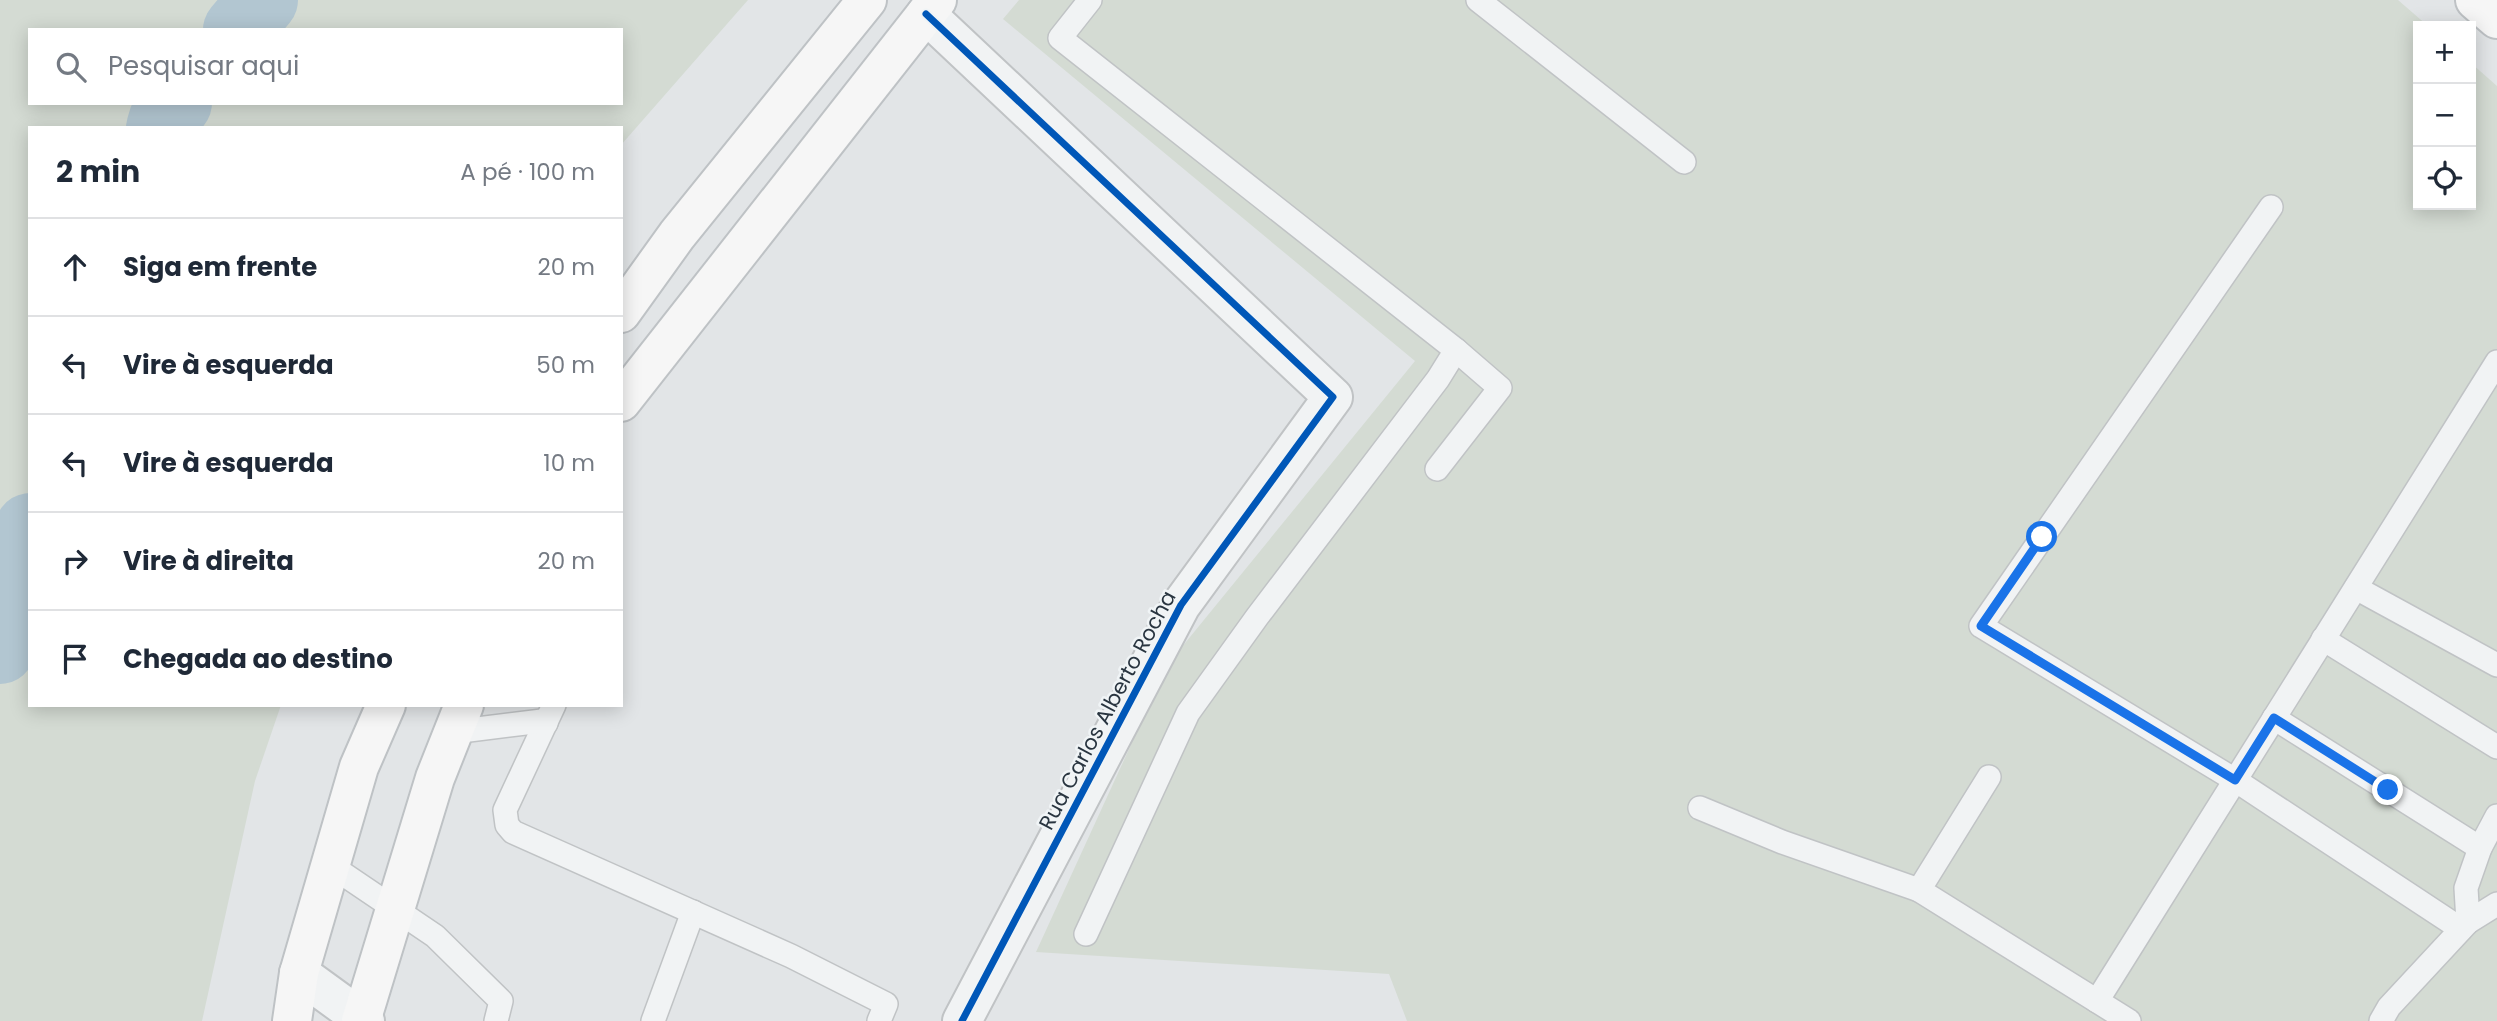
<!DOCTYPE html>
<html lang="pt">
<head>
<meta charset="utf-8">
<style>
	:root { --surface:#fff; --page:#f2f2f3; --text:#1f2937; --muted:#747a83; --line:#e0e1e3 }
	body { margin:0; font-family:Poppins,sans-serif; background:var(--page); color:var(--text) }
	.controls { position:absolute; right:21px; top:21px; display:grid; overflow:hidden; border-radius:0px; box-shadow:0 4px 18px #0003 }
	.controls button { width:63px; height:63px; display:grid; place-items:center; padding:0; border:0; border-bottom:2px solid var(--line); background:var(--surface); color:var(--text); font:35px sans-serif }
	.stop { position:absolute; width:21px; height:21px; margin:-16px; border:5px solid #1a73e8; border-radius:50%; background:#fff }
	.stop.end { background:#1a73e8; border-color:#fff; box-shadow:0 2px 7px #0008 }
	.list { margin:0; padding:0; list-style:none }
	h2 { display:flex; justify-content:space-between; align-items:center; height:91px; margin:0; padding:0 28px; font-size:30px }
	h2 small { font-size:23px; font-weight:400; color:var(--muted) }
	.list li { display:grid; grid-template-columns:46px 1fr auto; gap:21px; align-items:center; box-sizing:border-box; height:98px; padding:0 28px; border-top:2px solid var(--line) }
	.list b { display:block; font-size:26px; white-space:nowrap }
	.list em { font-size:23px; font-style:normal; color:var(--muted) }
	.icon { flex:none; width:38px; height:38px; fill:none; stroke:currentColor; stroke-width:2; stroke-linecap:round; stroke-linejoin:round }
	.map { position:relative; flex:none; width:2497px; height:1021px; overflow:hidden }
	.search { position:absolute; background:var(--surface); box-shadow:0 4px 18px #0003; left:28px; top:28px; width:595px; height:77px; display:flex; align-items:center; gap:18px; box-sizing:border-box; padding:0 24px; border-radius:0px; color:var(--muted); font-size:26px }
	.panel { position:absolute; background:var(--surface); box-shadow:0 4px 18px #0003; left:28px; top:126px; width:595px; height:581px; border-radius:0px }
	.map>svg:first-child { display:block }
	.green { fill:#d4dbd3; fill-rule:evenodd }
	.lines { fill:none; stroke-linecap:round; stroke-linejoin:round }
	.river { stroke:#b2c6d1; stroke-width:70 }
	.lane-casing { stroke:#c0c3c5; stroke-width:26 }
	.street-casing { stroke:#c0c3c5; stroke-width:42 }
	.primary-casing { stroke:#bec2c5; stroke-width:42 }
	.lane { stroke:#f1f3f4; stroke-width:23 }
	.street { stroke:#f1f3f4; stroke-width:38 }
	.primary { stroke:#f6f6f6; stroke-width:38 }
	.cycleway-casing { stroke:#f0f4f6; stroke-width:11 }
	.cycleway { stroke:#0057b8; stroke-width:7 }
	.route { stroke:#1a73e8; stroke-width:9 }
	.labels { text-anchor:middle; dominant-baseline:central; stroke-width:5; stroke-linejoin:round; paint-order:stroke }
	.street-label { font-size:21px; fill:#293540; stroke:#f0f4f6 }
</style>
</head>
<body>
<div class="map">
<svg width="2497" height="1021" viewBox="0 0 2497 1021">
	<rect width="100%" height="100%" fill="#e2e5e7"/>
	<g class="green">
		<path d="M0,0h748l-127,145v-17h-591v577h251l-26,76 -53,240h-202zM30,30h591v73h-591z"/>
		<polygon points="1019,0 2398,0 2428,26 2418,26 2418,205 2471,205 2471,63 2497,86 2497,1021 1407,1021 1389,974 1036,952 1168,664 1415,361 1003,19"/>
	</g>
	<g class="lines">
		<g class="river">
			<polyline points="238,30 263,0"/>
			<polyline points="161,128 164,118 177,103"/>
			<polyline points="0,649 30,528"/>
		</g>
		<g class="lane-casing">
			<g id="lane">
				<polyline points="1090,0 1060,38 1456,350 1500,388 1437,469"/>
				<polyline points="1478,0 1684,162"/>
				<polyline points="2271,207 1981,626 2235,780 2461,929"/>
				<polyline points="2356,588 2497,665"/>
				<polyline points="2323,639 2497,747"/>
				<polyline points="554,705 505,810 507,825 513,832 791,956 886,1004 879,1021"/>
				<polyline points="2274,718 2480,848"/>
				<polyline points="453,732 542,721 546,723"/>
				<polyline points="1989,777 1919,890 2097,1001 2497,362"/>
				<polyline points="1700,808 1782,842 1919,890"/>
				<polyline points="330,865 435,936 501,1001 496,1021"/>
				<polyline points="2468,922 2466,888 2480,848 2497,816"/>
				<polyline points="1086,934 1188,713 1257,617 1438,379 1456,350"/>
				<polyline points="2097,1001 2129,1021"/>
				<polyline points="653,1021 693,912"/>
				<polyline points="2381,1021 2389,1007 2468,922 2497,904"/>
			</g>
		</g>
		<g class="street-casing">
			<g id="street">
				<polyline points="926,14 1333,397 1181,605 962,1021"/>
				<polyline points="299,973 365,1021"/>
			</g>
		</g>
		<g class="primary-casing">
			<g id="primary">
				<polyline points="2475,0 2497,19"/>
				<polyline points="621,313 677,235 867,0"/>
				<polyline points="621,402 937,0"/>
				<polyline points="292,1021 299,973 359,767 386,705"/>
				<polyline points="361,1021 435,778 464,705"/>
			</g>
		</g>
		<use href="#lane" class="lane"/>
		<use href="#street" class="street"/>
		<use href="#primary" class="primary"/>
		<g class="cycleway-casing">
			<polyline id="cycleway" points="926,14 1333,397 1181,605 962,1021"/>
		</g>
		<use href="#cycleway" class="cycleway"/>
	</g>
	<g class="lines">
		<polyline class="route" points="2042,537 1981,626 2235,780 2274,718 2388,790"/>
	</g>
	<g class="labels">
		<g class="street-label">
			<text transform="translate(1107 710) rotate(-62)">Rua Carlos Alberto Rocha</text>
		</g>
	</g>
</svg>
<div class="controls">
<button>+</button>
<button>−</button>
<button><svg class="icon" aria-label="locate" viewBox="0 0 24 24"><circle cx="12" cy="12" r="6"/><path d="M12 2v4M12 18v4M2 12h4M18 12h4"/></svg></button>
</div>
<div class="stop" style="left:2042px;top:537px"></div>
<div class="stop end" style="left:2388px;top:790px"></div>
<div class="search"><svg class="icon" aria-label="search" viewBox="0 0 24 24"><circle cx="10" cy="10" r="6"/><path d="M15 15l6 6"/></svg>Pesquisar aqui</div>
<section class="panel">
<h2>2 min<small>A pé · 100 m</small></h2>
<ul class="list">
<li><svg class="icon" aria-label="ahead" viewBox="0 0 24 24"><path d="M12 20V5M6 11l6-6 6 6"/></svg><div><b>Siga em frente</b></div><em>20 m</em></li>
<li><svg class="icon" aria-label="left" viewBox="0 0 24 24"><path d="M17 20v-9H6M10 6l-5 5 5 5"/></svg><div><b>Vire à esquerda</b></div><em>50 m</em></li>
<li><svg class="icon" aria-label="left" viewBox="0 0 24 24"><path d="M17 20v-9H6M10 6l-5 5 5 5"/></svg><div><b>Vire à esquerda</b></div><em>10 m</em></li>
<li><svg class="icon" aria-label="right" viewBox="0 0 24 24"><path d="M7 20v-9h11M14 6l5 5-5 5"/></svg><div><b>Vire à direita</b></div><em>20 m</em></li>
<li><svg class="icon" aria-label="arrive" viewBox="0 0 24 24"><path d="M6 21V4h12l-3 4 3 4H6"/></svg><div><b>Chegada ao destino</b></div></li>
</ul>
</section>
</div>
</body>
</html>
